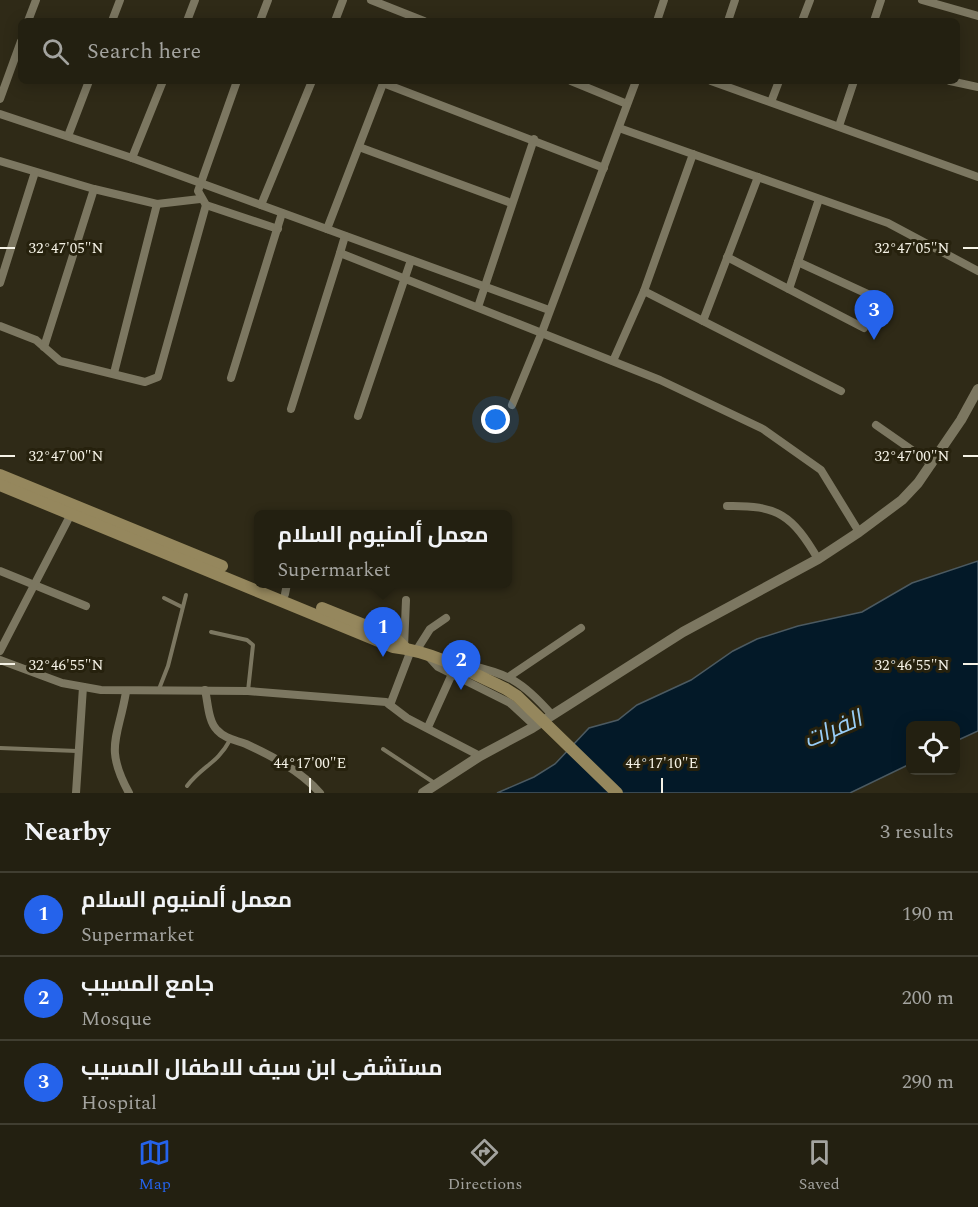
<!DOCTYPE html>
<html lang="en">
<head>
<meta charset="utf-8">
<style>
	:root { --surface:#232011; --page:#2b281a; --text:#f1f3f6; --muted:#a3a39f; --line:#403e31; --accent:#2563eb }
	body { margin:0; font-family:Spectral,Cairo,serif; background:var(--page); color:var(--text) }
	.controls { position:absolute; right:18px; bottom:18px; display:grid; overflow:hidden; border-radius:9px; box-shadow:0 3px 15px #0003 }
	.controls button { width:54px; height:54px; display:grid; place-items:center; padding:0; border:0; border-bottom:2px solid var(--line); background:var(--surface); color:var(--text); font:30px sans-serif }
	.you { position:absolute; left:496px; top:420px; width:21px; height:21px; margin:-15px; border:4px solid #fff; border-radius:50%; background:#1a73e8; box-shadow:0 0 0 9px #1a73e833 }
	.badge { display:grid; place-items:center; width:39px; height:39px; border-radius:50%; background:var(--accent); color:#fff; font-size:20px; font-weight:700 }
	.pin { position:absolute; translate:-50% -50px; filter:drop-shadow(0 2px 3px #0008) }
	.pin::after { content:''; position:absolute; top:32px; width:21px; height:18px; background:inherit; clip-path:polygon(0 0,100% 0,50% 100%) }
	.popup { position:absolute; left:254px; top:510px; width:258px; height:78px; box-sizing:border-box; display:grid; place-content:center; border-radius:9px; background:var(--surface); filter:drop-shadow(0 2px 4px #0005); font-size:20px; white-space:nowrap; color:var(--muted) }
	.popup b { font-size:22px; color:var(--text) }
	.popup::after { content:''; position:absolute; left:50%; top:100%; margin-left:-12px; border:12px solid transparent; border-top-color:var(--surface) }
	.list { margin:0; padding:0; list-style:none }
	h2 { display:flex; justify-content:space-between; align-items:center; height:78px; margin:0; padding:0 24px; font-size:26px }
	h2 small { font-size:20px; font-weight:400; color:var(--muted) }
	.list li { display:grid; grid-template-columns:39px 1fr auto; gap:18px; align-items:center; box-sizing:border-box; height:84px; padding:0 24px; border-top:2px solid var(--line) }
	.list b { display:block; font-size:22px; white-space:nowrap }
	.list p { margin:0; font-size:20px; white-space:nowrap; color:var(--muted) }
	.list em { font-size:20px; font-style:normal; color:var(--muted) }
	.icon { flex:none; width:33px; height:33px; fill:none; stroke:currentColor; stroke-width:2; stroke-linecap:round; stroke-linejoin:round }
	.map { position:relative; flex:none; width:978px; height:793px; overflow:hidden }
	.search { position:absolute; background:var(--surface); box-shadow:0 3px 15px #0003; left:18px; right:18px; top:18px; height:66px; display:flex; align-items:center; gap:15px; box-sizing:border-box; padding:0 21px; border-radius:9px; color:var(--muted); font-size:22px }
	.sheet { height:330px; background:var(--surface) }
	nav { display:flex; justify-content:space-around; align-items:center; box-sizing:border-box; height:84px; border-top:2px solid var(--line); background:var(--surface); font-size:16px; color:var(--muted) }
	nav a { display:grid; justify-items:center; gap:3px }
	nav .on { color:var(--accent) }
	.map>svg:first-child { display:block }
	.water { fill:#031928; stroke:#4c5a61; stroke-width:1.5 }
	.lines { fill:none; stroke-linecap:round; stroke-linejoin:round }
	.service { stroke:#7c7761; stroke-width:4 }
	.minor { stroke:#7c7761; stroke-width:8 }
	.tertiary { stroke:#7c7761; stroke-width:10 }
	.secondary { stroke:#95875d; stroke-width:12 }
	.ticks { fill:none; stroke:#f5f2e6; stroke-width:2 }
	.labels { text-anchor:middle; dominant-baseline:central; stroke-width:6; stroke-linejoin:round; paint-order:stroke }
	.water-label { font-size:24px; font-style:italic; fill:#99cef7; stroke:#26210d }
	.ticks-label { font-size:15px; text-anchor:middle; fill:#f5f2e6; stroke:#26210d; stroke-width:6; stroke-linejoin:round; paint-order:stroke }
</style>
</head>
<body>
<div class="map">
<svg width="978" height="793" viewBox="0 0 978 793">
	<rect width="100%" height="100%" fill="#2f2a17"/>
	<polygon class="water" points="978,561 978,731 956,741 956,726 910,726 910,764 850,793 497,793 534,777 555,764 589,728 618,720 637,705 691,680 733,651 757,639 798,626 862,612 912,583"/>
	<g class="lines">
		<g class="service">
			<polyline points="164,598 182,607"/>
			<polyline points="211,632 247,640 253,645 248,691"/>
			<polyline points="159,689 168,666 186,595"/>
			<polyline points="0,748 77,751"/>
			<polyline points="383,749 436,784"/>
			<path d="M187,786c15,-20 30,-22 43,-46"/>
		</g>
		<g class="minor">
			<polyline points="371,0 424,21"/>
			<polyline points="922,0 978,16"/>
			<polyline points="28,21 36,0"/>
			<polyline points="112,21 120,0"/>
			<polyline points="187,21 195,0"/>
			<polyline points="260,21 268,0"/>
			<polyline points="335,21 343,0"/>
			<polyline points="657,21 664,0"/>
			<polyline points="728,21 735,0"/>
			<polyline points="802,21 810,0"/>
			<polyline points="874,21 881,0"/>
			<polyline points="237,81 198,191 206,205 278,229"/>
			<polyline points="571,81 627,104"/>
			<polyline points="711,81 978,177"/>
			<polyline points="950,81 978,87"/>
			<polyline points="383,83 604,168"/>
			<polyline points="0,99 21,41"/>
			<polyline points="771,102 779,81"/>
			<polyline points="0,114 132,158 549,310"/>
			<polyline points="839,126 854,81"/>
			<polyline points="619,128 888,223 978,271"/>
			<polyline points="68,136 89,81"/>
			<polyline points="359,147 511,203"/>
			<polyline points="132,158 163,81"/>
			<polyline points="0,161 94,189 157,204 200,199"/>
			<polyline points="261,205 312,81"/>
			<polyline points="327,229 384,81"/>
			<polyline points="345,236 340,253 660,380 763,429 821,470 859,532"/>
			<polyline points="727,257 864,328"/>
			<polyline points="798,262 885,302"/>
			<polyline points="0,283 35,172"/>
			<polyline points="789,289 819,199"/>
			<polyline points="644,291 841,391"/>
			<polyline points="478,307 534,139"/>
			<polyline points="703,321 758,177"/>
			<polyline points="0,326 36,340 60,361 145,382 158,377 206,205"/>
			<polyline points="44,347 94,189"/>
			<polyline points="613,361 644,291 693,154"/>
			<polyline points="114,373 157,204"/>
			<polyline points="231,378 282,213"/>
			<polyline points="512,405 542,332 636,81"/>
			<polyline points="291,409 340,253"/>
			<polyline points="358,416 411,260"/>
			<polyline points="876,425 932,464"/>
			<path d="M727,506c51,-1 65,9 91,53"/>
			<polyline points="0,571 86,606"/>
			<polyline points="285,594 287,584"/>
			<polyline points="404,647 406,600"/>
			<polyline points="0,651 71,514"/>
			<polyline points="416,651 430,629 446,618"/>
			<polyline points="427,655 438,667 510,703 535,726"/>
			<polyline points="0,660 62,683 101,690 248,691 386,702 407,718 480,756"/>
			<path d="M456,661c50,14 61,14 96,54"/>
			<polyline points="510,676 581,628"/>
			<path d="M205,690c3,12 3,31 12,40 8,9 19,10 29,14 26,12 55,27 74,49"/>
			<path d="M126,692c-8,47 -22,55 3,101"/>
			<polyline points="390,705 411,650"/>
			<polyline points="428,727 452,674"/>
			<polyline points="76,793 83,687"/>
		</g>
		<polyline class="tertiary" points="423,793 480,756 532,728 683,632 818,559 859,532 902,500 918,483 961,420 978,389"/>
		<g class="secondary">
			<polyline points="0,475 222,566"/>
			<path d="M0,485l393,162c38,4 78,25 113,42l11,7 100,97"/>
			<polyline points="322,608 394,637 404,647"/>
		</g>
	</g>
	<path class="ticks" d="M0,248h15M963,248h15M0,456h15M963,456h15M0,664h15M963,664h15M310,778v15M662,778v15"/>
	<g class="labels">
		<g class="water-label">
			<text transform="translate(833 730) rotate(-23)">الفرات</text>
		</g>
	</g>
	<g class="ticks-label">
		<text x="66" y="253">32°47'05"N</text>
		<text x="912" y="253">32°47'05"N</text>
		<text x="66" y="461">32°47'00"N</text>
		<text x="912" y="461">32°47'00"N</text>
		<text x="66" y="670">32°46'55"N</text>
		<text x="912" y="670">32°46'55"N</text>
		<text x="310" y="768">44°17'00"E</text>
		<text x="662" y="768">44°17'10"E</text>
	</g>
</svg>
<div class="controls">
<button><svg class="icon" aria-label="locate" viewBox="0 0 24 24"><circle cx="12" cy="12" r="6"/><path d="M12 2v4M12 18v4M2 12h4M18 12h4"/></svg></button>
</div>
<div class="you"></div>
<div class="pin badge" style="left:383px;top:657px">1</div>
<div class="popup"><b>معمل ألمنيوم السلام</b>Supermarket</div>
<div class="pin badge" style="left:461px;top:690px">2</div>
<div class="pin badge" style="left:874px;top:340px">3</div>
<div class="search"><svg class="icon" aria-label="search" viewBox="0 0 24 24"><circle cx="10" cy="10" r="6"/><path d="M15 15l6 6"/></svg>Search here</div>
</div>
<section class="sheet">
<h2>Nearby<small>3 results</small></h2>
<ul class="list">
<li><span class="badge">1</span><div><b>معمل ألمنيوم السلام</b><p>Supermarket</p></div><em>190 m</em></li>
<li><span class="badge">2</span><div><b>جامع المسيب</b><p>Mosque</p></div><em>200 m</em></li>
<li><span class="badge">3</span><div><b>مستشفى ابن سيف للاطفال المسيب</b><p>Hospital</p></div><em>290 m</em></li>
</ul>
</section>
<nav>
<a class="on"><svg class="icon" aria-label="map" viewBox="0 0 24 24"><path d="M3 6l6-2 6 2 6-2v14l-6 2-6-2-6 2zM9 4v14M15 6v14"/></svg>Map</a>
<a><svg class="icon" aria-label="directions" viewBox="0 0 24 24"><path d="M12 3l9 9-9 9-9-9zM9 14v-3h6M13 9l2 2-2 2"/></svg>Directions</a>
<a><svg class="icon" aria-label="saved" viewBox="0 0 24 24"><path d="M7 4h10v16l-5-4-5 4z"/></svg>Saved</a>
</nav>
</body>
</html>
